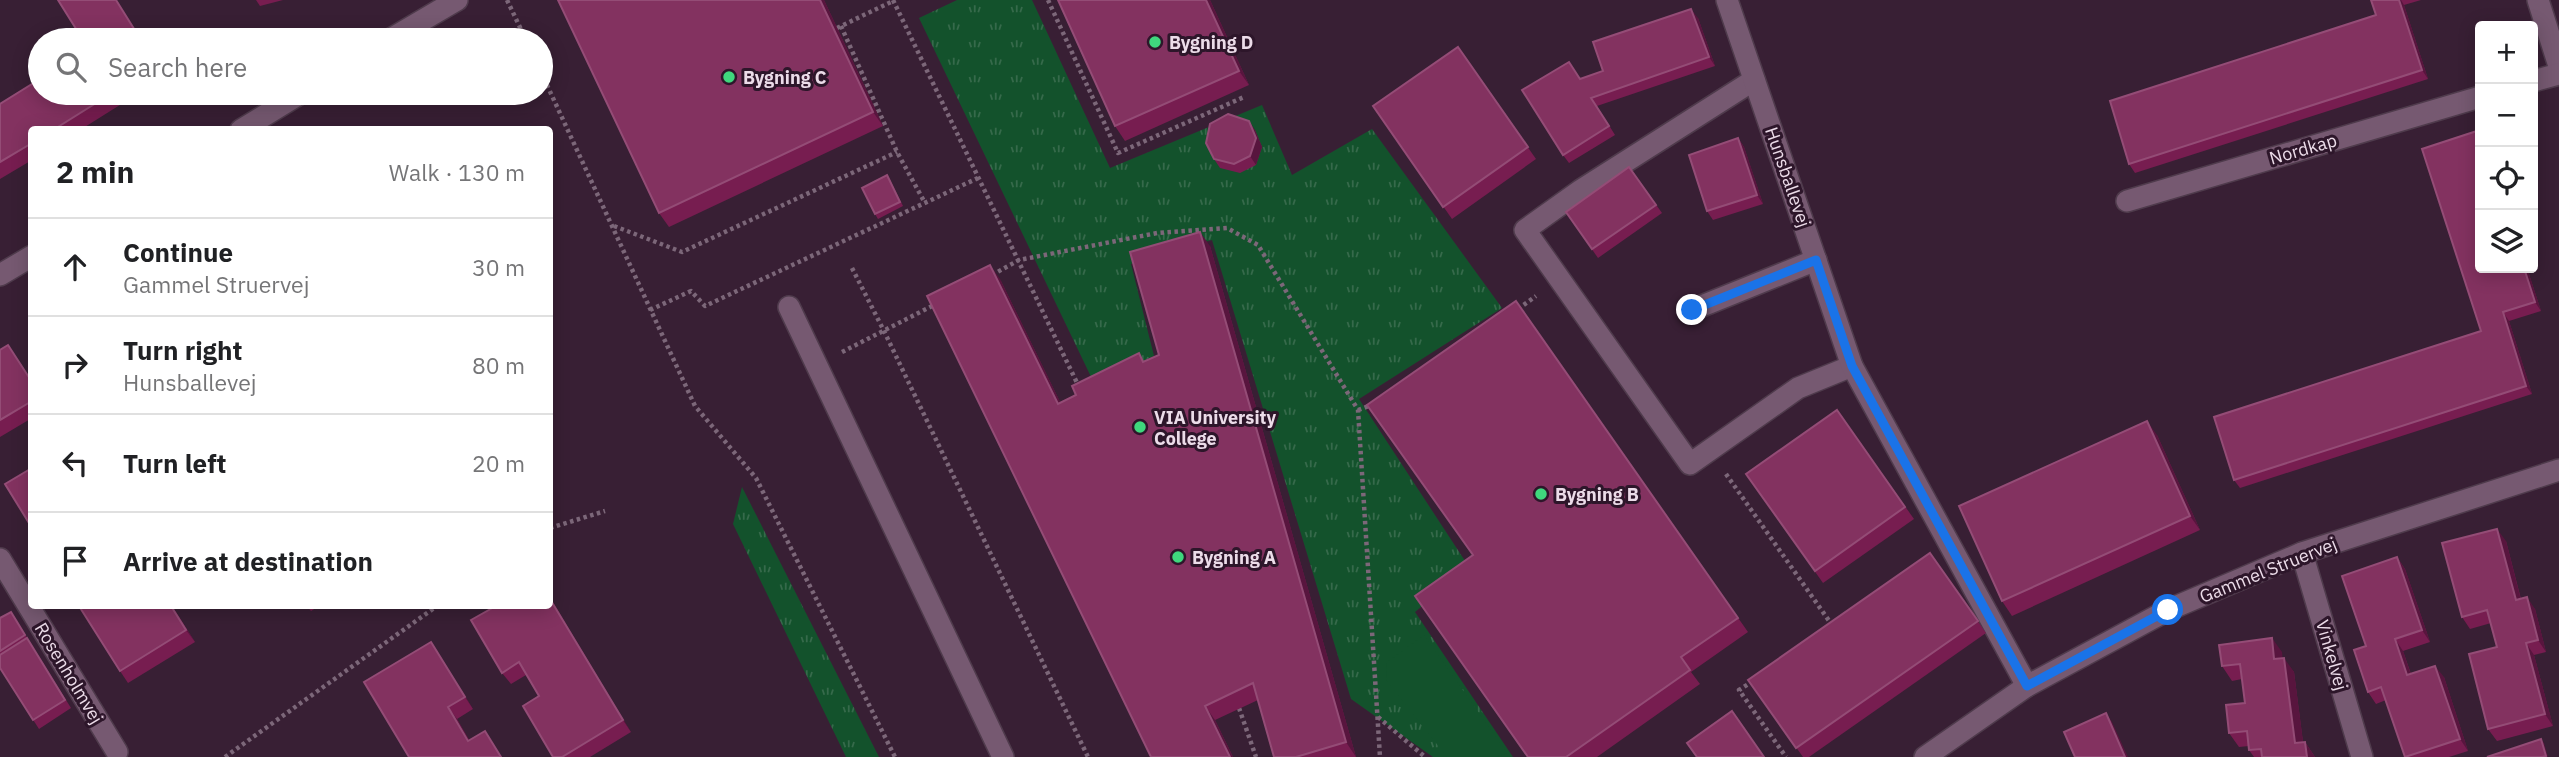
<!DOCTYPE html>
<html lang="en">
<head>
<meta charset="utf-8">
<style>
	:root { --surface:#fff; --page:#f6f6f6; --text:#202124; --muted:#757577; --line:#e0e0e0 }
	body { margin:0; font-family:"IBM Plex Sans",sans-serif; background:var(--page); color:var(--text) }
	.controls { position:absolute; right:21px; top:21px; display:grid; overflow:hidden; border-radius:7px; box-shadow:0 4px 18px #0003 }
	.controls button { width:63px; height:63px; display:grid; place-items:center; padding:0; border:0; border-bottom:2px solid var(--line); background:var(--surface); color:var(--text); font:35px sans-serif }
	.stop { position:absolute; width:21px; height:21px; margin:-16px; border:5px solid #1a73e8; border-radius:50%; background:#fff }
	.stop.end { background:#1a73e8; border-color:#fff; box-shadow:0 2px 7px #0008 }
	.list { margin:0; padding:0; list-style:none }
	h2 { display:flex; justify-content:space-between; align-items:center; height:91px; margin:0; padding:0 28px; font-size:30px }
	h2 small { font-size:23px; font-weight:400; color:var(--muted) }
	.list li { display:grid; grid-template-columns:46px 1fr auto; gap:21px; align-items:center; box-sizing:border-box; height:98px; padding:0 28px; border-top:2px solid var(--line) }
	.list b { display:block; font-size:26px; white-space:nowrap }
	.list p { margin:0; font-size:23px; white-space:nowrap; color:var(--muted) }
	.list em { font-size:23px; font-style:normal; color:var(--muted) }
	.icon { flex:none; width:38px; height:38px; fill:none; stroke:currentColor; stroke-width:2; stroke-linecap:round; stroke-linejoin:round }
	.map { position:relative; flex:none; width:2559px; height:757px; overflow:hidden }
	.search { position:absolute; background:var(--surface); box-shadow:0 4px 18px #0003; left:28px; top:28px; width:525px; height:77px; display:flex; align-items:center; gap:18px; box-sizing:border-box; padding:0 24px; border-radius:38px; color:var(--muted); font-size:26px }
	.panel { position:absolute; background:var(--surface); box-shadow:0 4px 18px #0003; left:28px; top:126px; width:525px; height:483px; border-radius:7px }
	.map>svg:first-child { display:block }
	.grass { fill:url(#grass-tufts) }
	.pitch { fill:#13522c }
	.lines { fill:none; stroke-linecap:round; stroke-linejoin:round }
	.lane-casing { stroke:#4f3b4c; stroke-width:24 }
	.street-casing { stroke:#4f3b4c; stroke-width:24 }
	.secondary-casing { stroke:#4f3b4c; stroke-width:24 }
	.path { stroke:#7c6779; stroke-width:4.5; stroke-dasharray:3.5 3.5; stroke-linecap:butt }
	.lane { stroke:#765971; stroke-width:21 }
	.street { stroke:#765971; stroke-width:21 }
	.secondary { stroke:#765971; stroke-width:21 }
	.wall { fill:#771d50 }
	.shaded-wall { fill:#58153e }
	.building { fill:#833260; stroke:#944c76; stroke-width:2 }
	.route { stroke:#1a73e8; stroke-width:9 }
	.poi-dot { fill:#3fd77d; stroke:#2d162a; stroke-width:2.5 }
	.labels { text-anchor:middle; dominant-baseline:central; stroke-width:6; stroke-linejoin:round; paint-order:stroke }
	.poi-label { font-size:18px; font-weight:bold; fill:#ecdce9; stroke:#2d162a; text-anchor:start }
	.street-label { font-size:18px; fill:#ecdce9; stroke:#2d162a }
</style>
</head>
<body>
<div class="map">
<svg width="2559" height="757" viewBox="0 0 2559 757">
	<defs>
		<pattern id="grass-tufts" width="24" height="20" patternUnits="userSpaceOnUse" patternTransform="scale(1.75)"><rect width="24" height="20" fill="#13522c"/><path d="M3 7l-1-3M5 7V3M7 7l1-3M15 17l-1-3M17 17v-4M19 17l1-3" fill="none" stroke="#366a4b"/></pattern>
	</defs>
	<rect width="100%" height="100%" fill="#381f34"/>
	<g class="grass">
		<polygon points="957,0 1032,0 1110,168 1262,105 1292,175 1372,129 1502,308 1359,399 1469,567 1415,612 1513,757 1433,757 1351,699 1212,240 1131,264 1154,356 1094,383 919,18"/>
		<polygon points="742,487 879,757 846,757 733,524"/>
	</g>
	<polygon class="pitch" points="1424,635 1507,753 1496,757 1447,757 1387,681 1386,663"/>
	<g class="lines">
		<g class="lane-casing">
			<g id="lane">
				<polyline points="1754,80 1581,190 1525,230 1690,464 1798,388 1852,366"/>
				<polyline points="789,307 1003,757"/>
				<polyline points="1692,310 1816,260"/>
				<polyline points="0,559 117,752"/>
			</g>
		</g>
		<g class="street-casing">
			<g id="street">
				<polyline points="1727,0 1852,366 2027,686"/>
				<polyline points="2538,0 2559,66"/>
				<polyline points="2533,81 2559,74"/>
				<polyline points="2127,201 2480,97"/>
				<polyline points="2302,553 2362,757"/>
				<polyline points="1925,757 2027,686 2168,610 2302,553 2559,470"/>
			</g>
		</g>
		<g class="secondary-casing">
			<g id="secondary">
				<polyline points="389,40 457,0"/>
				<polyline points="241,130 301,93"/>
				<polyline points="0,275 32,256"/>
			</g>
		</g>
		<g class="path">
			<polyline points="507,0 526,40"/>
			<polyline points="893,0 1079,387"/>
			<polyline points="1048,0 1118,153 1244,97"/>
			<polyline points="841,26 897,152 925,203"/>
			<polyline points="837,28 893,1"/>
			<polyline points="541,72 695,406 756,478 895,757"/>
			<polyline points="614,226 682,252 897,152"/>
			<polyline points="852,268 884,331 1088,757"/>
			<polyline points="992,275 1019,260 1157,233 1227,228 1258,245 1358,410 1380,757"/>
			<polyline points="1518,309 1536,296"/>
			<polyline points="650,310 691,291 705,306 978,178"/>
			<polyline points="842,352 934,305"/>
			<polyline points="1358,410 1374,404"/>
			<polyline points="1726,474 1832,625"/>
			<polyline points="550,528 605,511"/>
			<polyline points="1753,681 1739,690 1786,757"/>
			<polyline points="1239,708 1256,757"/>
			<polyline points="1378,717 1425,757"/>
			<polyline points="225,757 437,606"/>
		</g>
		<use href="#lane" class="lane"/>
		<use href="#street" class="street"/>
		<use href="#secondary" class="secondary"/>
	</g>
	<g class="wall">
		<polygon points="256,0 283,0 260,6"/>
		<polygon points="558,0 824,0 883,126 669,227 659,213"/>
		<polygon points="1210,0 1249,85 1125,141 1115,126"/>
		<polygon points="2371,0 2421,0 2404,5 2428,79 2135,173 2129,164 2376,15"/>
		<polygon points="1698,18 1715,66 1597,106 1615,135 1569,163 1563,155 1581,79 1603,71"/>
		<polygon points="1458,47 1536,159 1452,219 1373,106"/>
		<polygon points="40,93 139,93 80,130 32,130 32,160 0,179 0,104"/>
		<polygon points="1255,130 1262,147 1256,165 1240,173 1220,168 1214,159"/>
		<polygon points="1738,138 1744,147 1763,204 1713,220 1707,211"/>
		<polygon points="1629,167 1662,213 1598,258 1566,212"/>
		<polygon points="890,180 903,206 878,219 875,214"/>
		<polygon points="1210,246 1356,757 1274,757 1258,700 1215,720 1233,757 1151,757 1000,279 1060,402 1159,355"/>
		<polygon points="2480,268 2527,268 2541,311 2509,321 2532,394 2240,488 2234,480 2481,331"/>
		<polygon points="1516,301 1748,632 1691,672 1700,684 1597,757 1528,757"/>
		<polygon points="8,345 32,381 32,418 0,437 0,350"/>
		<polygon points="1837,410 1914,519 1823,583 1746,474"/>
		<polygon points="2157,435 2200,530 2012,616 2002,601"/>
		<polygon points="2506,541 2521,599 2535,609 2546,652 2534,655 2553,726 2497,741 2488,729 2497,647 2491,623 2470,629 2462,617"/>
		<polygon points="1930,553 1986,633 1809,757 1803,757 1748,680"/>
		<polygon points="2397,557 2405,569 2430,642 2403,651 2411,674 2444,677 2468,751 2449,757 2406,757 2386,700 2376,704 2368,692 2366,646"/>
		<polygon points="172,606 195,642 128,683 120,671"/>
		<polygon points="307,606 319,606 311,611"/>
		<polygon points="550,606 631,732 590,757 553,757 539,696 526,675 511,684 502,673"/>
		<polygon points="11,612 71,708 39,729 0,668 0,618"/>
		<polygon points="431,642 473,709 457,719 469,740 493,743 409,757"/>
		<polygon points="2282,652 2282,658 2294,672 2303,742 2305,742 2315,757 2254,757 2249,750 2249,746 2239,747 2229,733 2245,703 2242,679 2232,681 2222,666"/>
	</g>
	<g class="shaded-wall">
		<polygon points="820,0 824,0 883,126 873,112"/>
		<polygon points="1206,0 1210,0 1249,85 1239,71"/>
		<polygon points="2399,0 2401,0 2404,5 2428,79 2422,70"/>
		<polygon points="1691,9 1698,18 1715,66 1709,57"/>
		<polygon points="1249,121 1255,130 1262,147 1256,165 1250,156"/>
		<polygon points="1738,138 1744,147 1763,204 1757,195"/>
		<polygon points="1200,232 1210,246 1356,757 1346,742"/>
		<polygon points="990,265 1000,279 1068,418 1058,404"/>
		<polygon points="2524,268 2527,268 2541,311 2535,302"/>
		<polygon points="2503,312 2509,321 2532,394 2526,386"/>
		<polygon points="2147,421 2157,435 2200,530 2190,516"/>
		<polygon points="2497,529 2506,541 2524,612 2516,600"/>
		<polygon points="2397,557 2405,569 2430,642 2422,630"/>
		<polygon points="550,597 631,732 623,720 550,599"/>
		<polygon points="2527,597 2535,609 2546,652 2538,640"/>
		<polygon points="171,606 172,606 195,642 186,630"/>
		<polygon points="2272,638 2282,652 2284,673 2274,659"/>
		<polygon points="2395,639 2403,651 2415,687 2407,675"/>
		<polygon points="431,642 439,654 473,709 465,697"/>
		<polygon points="2526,643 2534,655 2553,726 2545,714"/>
		<polygon points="2284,658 2294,672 2305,757 2295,743"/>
		<polygon points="2435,666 2444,677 2468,751 2460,739"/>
		<polygon points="1205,706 1215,720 1233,757 1230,757"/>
		<polygon points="448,707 457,719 477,753 468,741"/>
		<polygon points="2106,713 2112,722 2128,757 2125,757"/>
		<polygon points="2541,739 2544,743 2548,757 2546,756"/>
		<polygon points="2305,742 2315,757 2307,757"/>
	</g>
	<g class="building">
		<polygon points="58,0 116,0 141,40 83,40"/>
		<polygon points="558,0 820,0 873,112 659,213"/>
		<polygon points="1058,0 1206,0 1239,71 1115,126"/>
		<polygon points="2371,0 2399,0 2422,70 2129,164 2110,101 2376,15"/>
		<polygon points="1691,9 1709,57 1591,98 1609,126 1563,155 1522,90 1569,62 1580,79 1603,71 1593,42"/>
		<polygon points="1458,47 1528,147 1443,207 1373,106"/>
		<polygon points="40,79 40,93 112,93 53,130 32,130 32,143 0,162 0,104"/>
		<polygon points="1228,114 1249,121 1256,138 1250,156 1234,164 1214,159 1206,143 1210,124"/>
		<polygon points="2480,130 2480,268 2524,268 2535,302 2503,312 2526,386 2234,480 2214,417 2481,331 2422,149"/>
		<polygon points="1738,138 1757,195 1707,211 1689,155"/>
		<polygon points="1629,167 1656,205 1592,249 1566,212"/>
		<polygon points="887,175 900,202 875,214 862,188"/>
		<polygon points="1200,232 1346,742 1296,757 1274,757 1253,683 1205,706 1230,757 1151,757 927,296 990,265 1058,404 1076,395 1072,386 1139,353 1143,362 1159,355 1130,252"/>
		<polygon points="1516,301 1738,618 1681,657 1690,670 1566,757 1528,757 1415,596 1473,555 1367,405"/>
		<polygon points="8,345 32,382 32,401 0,420 0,350"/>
		<polygon points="1837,410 1905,507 1815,571 1746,474"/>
		<polygon points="2147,421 2190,516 2002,601 1959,506"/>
		<polygon points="32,468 32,528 5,484"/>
		<polygon points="2497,529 2516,600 2527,597 2538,640 2526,643 2545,714 2488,729 2469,654 2497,647 2487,610 2462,617 2442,543"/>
		<polygon points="1930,553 1978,621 1796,748 1748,680"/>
		<polygon points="2397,557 2422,630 2395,639 2407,675 2435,666 2460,739 2405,757 2381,687 2368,692 2354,650 2366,646 2342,576"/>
		<polygon points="550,599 623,720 562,757 553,757 523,706 539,696 519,662 502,673 471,620 496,606 550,606"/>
		<polygon points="79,606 171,606 186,630 120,671"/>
		<polygon points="11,612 25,635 0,651 0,618"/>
		<polygon points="27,638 65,700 33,720 0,668 0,655"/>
		<polygon points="2272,638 2274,659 2284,658 2295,743 2305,742 2307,757 2262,757 2261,749 2249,750 2247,731 2229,733 2226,705 2245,703 2240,664 2222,666 2219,645"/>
		<polygon points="431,642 465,697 448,707 468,741 485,731 501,757 409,757 364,682"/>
		<polygon points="1732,711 1764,757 1697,757 1687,743"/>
		<polygon points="2106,713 2125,757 2075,757 2064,732"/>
		<polygon points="2541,739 2546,756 2542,757 2487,757"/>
	</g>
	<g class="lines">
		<polyline class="route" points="1692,310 1816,260 1852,366 2027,686 2168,610"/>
	</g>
	<g class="poi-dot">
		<circle cx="1155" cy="42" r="7"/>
		<circle cx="729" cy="77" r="7"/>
		<circle cx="1140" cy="427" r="7"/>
		<circle cx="1541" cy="494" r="7"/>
		<circle cx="1178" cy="557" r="7"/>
	</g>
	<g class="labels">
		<g class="poi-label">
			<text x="1169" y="42">Bygning D</text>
			<text x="743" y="77">Bygning C</text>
			<text x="1154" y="417">VIA University<tspan x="1154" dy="21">College</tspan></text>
			<text x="1555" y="494">Bygning B</text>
			<text x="1192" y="557">Bygning A</text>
		</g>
		<g class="street-label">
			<text transform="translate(2303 149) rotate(-16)">Nordkap</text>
			<text transform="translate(1788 177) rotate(71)">Hunsballevej</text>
			<text transform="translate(2268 570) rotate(-22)">Gammel Struervej</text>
			<text transform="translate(2332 655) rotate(74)">Vinkelvej</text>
			<text transform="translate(69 673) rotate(59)">Rosenholmvej</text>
		</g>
	</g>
</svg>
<div class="controls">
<button>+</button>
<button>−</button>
<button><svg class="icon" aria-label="locate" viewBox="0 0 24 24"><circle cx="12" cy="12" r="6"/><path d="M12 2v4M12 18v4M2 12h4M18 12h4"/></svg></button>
<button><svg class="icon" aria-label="layers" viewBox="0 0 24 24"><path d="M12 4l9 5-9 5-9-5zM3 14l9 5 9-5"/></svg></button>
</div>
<div class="stop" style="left:2168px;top:610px"></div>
<div class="stop end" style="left:1692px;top:310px"></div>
<div class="search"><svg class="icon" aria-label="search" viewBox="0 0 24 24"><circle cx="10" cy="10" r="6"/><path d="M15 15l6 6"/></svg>Search here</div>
<section class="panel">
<h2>2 min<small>Walk · 130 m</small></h2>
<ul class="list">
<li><svg class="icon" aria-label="ahead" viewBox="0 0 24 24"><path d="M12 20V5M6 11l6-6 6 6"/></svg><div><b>Continue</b><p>Gammel Struervej</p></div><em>30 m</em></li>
<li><svg class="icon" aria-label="right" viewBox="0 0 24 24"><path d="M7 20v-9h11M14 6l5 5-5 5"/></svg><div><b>Turn right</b><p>Hunsballevej</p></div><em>80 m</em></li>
<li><svg class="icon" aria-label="left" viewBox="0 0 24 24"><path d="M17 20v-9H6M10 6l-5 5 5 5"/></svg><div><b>Turn left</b></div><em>20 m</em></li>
<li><svg class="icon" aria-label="arrive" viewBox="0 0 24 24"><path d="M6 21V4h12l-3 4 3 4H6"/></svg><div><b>Arrive at destination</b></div></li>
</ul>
</section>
</div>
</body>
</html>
